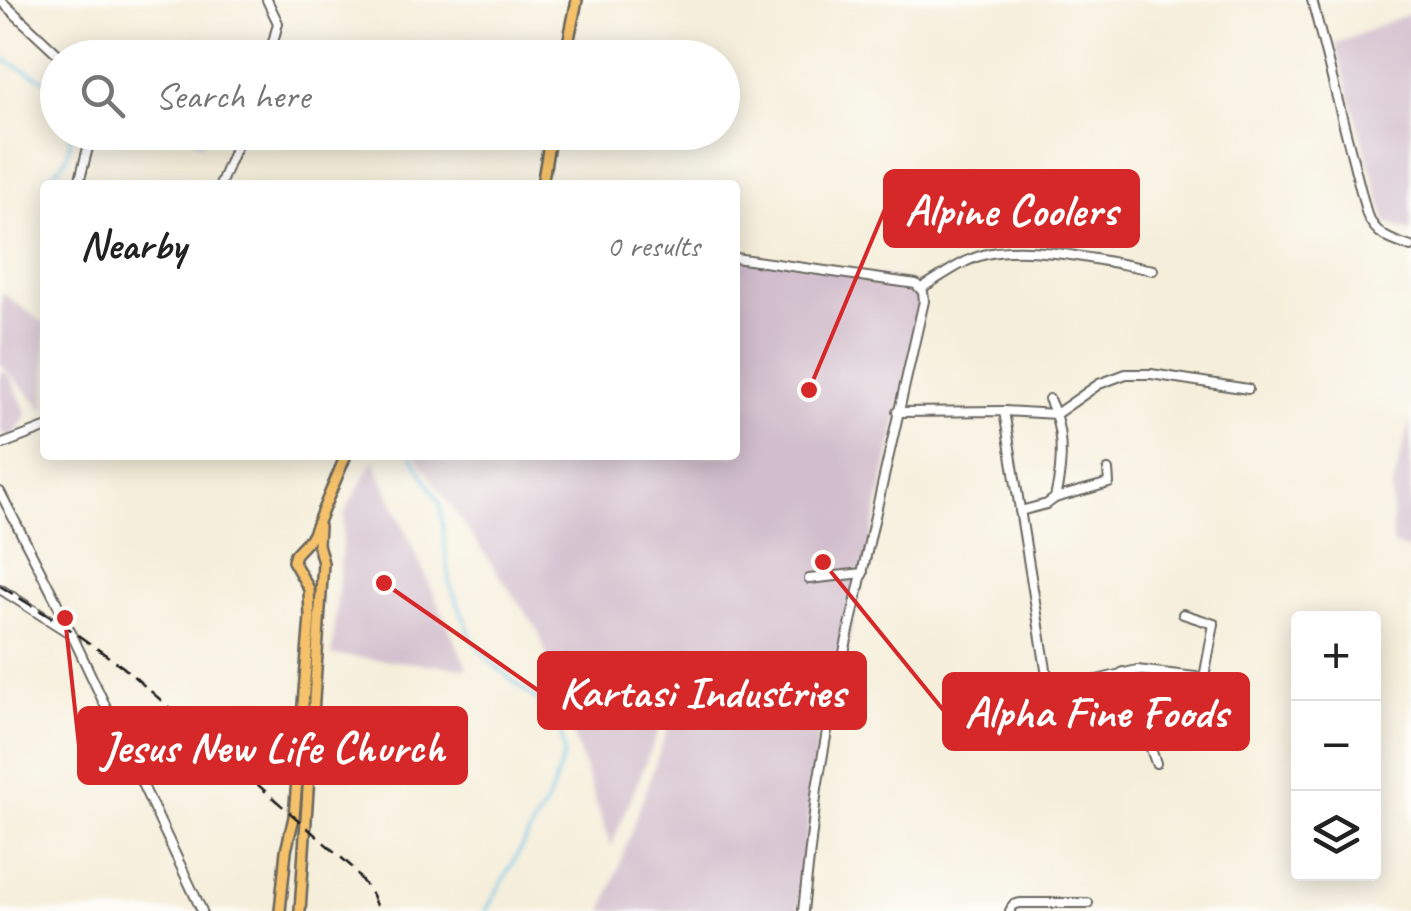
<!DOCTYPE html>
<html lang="en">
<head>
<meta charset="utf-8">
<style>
	:root { --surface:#fff; --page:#f6f6f6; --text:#222; --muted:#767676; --line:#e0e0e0 }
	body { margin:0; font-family:Caveat,sans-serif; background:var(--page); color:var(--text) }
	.controls { position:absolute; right:30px; bottom:30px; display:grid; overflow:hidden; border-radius:10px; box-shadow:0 5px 25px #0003 }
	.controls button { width:90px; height:90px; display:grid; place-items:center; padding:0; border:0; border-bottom:2px solid var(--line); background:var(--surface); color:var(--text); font:50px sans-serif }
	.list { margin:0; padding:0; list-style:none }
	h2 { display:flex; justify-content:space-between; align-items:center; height:130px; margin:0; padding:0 40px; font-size:42px }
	h2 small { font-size:32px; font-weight:400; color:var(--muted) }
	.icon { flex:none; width:55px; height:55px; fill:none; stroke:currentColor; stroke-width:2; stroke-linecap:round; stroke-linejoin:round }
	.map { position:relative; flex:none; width:1411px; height:911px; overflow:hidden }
	.search { position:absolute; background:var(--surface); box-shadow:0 5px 25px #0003; left:40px; top:40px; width:700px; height:110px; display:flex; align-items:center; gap:25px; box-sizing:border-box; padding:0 35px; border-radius:55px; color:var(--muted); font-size:38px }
	.panel { position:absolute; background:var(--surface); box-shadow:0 5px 25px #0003; left:40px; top:180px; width:700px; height:280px; border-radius:10px }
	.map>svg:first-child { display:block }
	.industrial { fill:#d1bdcc }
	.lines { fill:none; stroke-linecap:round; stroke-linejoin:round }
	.stream { stroke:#6dc3ea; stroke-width:2.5 }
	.minor-casing { stroke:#68665e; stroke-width:12 }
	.major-casing { stroke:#68665e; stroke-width:14 }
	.minor { stroke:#fff; stroke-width:8 }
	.major { stroke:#f5c16b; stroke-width:9 }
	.rail { stroke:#1c1c1c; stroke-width:2.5; stroke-dasharray:15 8; stroke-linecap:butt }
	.leader { fill:none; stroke:#d62828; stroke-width:4 }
	.callout-dot { fill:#d62828; stroke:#fdfcf7; stroke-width:4 }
	.callout { fill:#d62828; stroke:#d62828; stroke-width:4 }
	.callout-label { font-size:45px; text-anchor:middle; font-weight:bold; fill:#fff }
</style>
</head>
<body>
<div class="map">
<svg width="1411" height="911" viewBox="0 0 1411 911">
	<rect width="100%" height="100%" fill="#fdfcf7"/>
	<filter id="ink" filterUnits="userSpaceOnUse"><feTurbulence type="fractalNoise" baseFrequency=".01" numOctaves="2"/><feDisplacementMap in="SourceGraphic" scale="20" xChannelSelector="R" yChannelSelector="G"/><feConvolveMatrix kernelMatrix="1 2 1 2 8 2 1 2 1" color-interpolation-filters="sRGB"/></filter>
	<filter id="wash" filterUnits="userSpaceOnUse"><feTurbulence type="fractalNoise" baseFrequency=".0048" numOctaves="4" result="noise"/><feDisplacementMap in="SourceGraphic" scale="40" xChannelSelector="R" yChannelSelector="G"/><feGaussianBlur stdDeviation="2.25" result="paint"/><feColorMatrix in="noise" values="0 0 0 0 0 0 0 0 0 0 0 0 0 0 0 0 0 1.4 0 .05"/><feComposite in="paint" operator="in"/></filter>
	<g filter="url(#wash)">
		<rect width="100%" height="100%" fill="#f5eeda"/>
		<g class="industrial">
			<polygon points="1411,13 1411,232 1386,222 1335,44"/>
			<polygon points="735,253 916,282 924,297 833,712 802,704 702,662 683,671 611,847 538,630 415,455 735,455"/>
			<polygon points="2,293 45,324 45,411 0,363"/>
			<polygon points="0,372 6,372 13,382 26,412 25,420 15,434 5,439 0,428"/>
			<polygon points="1411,418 1411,550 1392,545 1392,490"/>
			<polygon points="374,460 467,668 332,655 345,512"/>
			<polygon points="699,673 820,718 799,911 603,911 685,680"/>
		</g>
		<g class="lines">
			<g class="stream">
				<path d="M0,57c20,13 39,17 58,32"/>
				<polyline points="187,132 202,142"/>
				<path d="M46,185l-1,-5c19,-15 26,-23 25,-48"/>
				<polyline points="411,455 440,503 449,582 474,643 493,664 553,714 561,734 564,754 550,796 486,911"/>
			</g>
		</g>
	</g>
	<g filter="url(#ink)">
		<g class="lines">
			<g class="minor-casing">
				<g id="minor">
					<polyline points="0,0 62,58"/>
					<polyline points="267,0 278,23 269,58"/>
					<path d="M1312,0l55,215c10,21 23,25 44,32"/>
					<polyline points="82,185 80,179 92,132"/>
					<polyline points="220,185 242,132"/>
					<polyline points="735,258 916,284 923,292 924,301 830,714 817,788 803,911"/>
					<path d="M921,288c20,-11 40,-27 62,-33 43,-13 125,7 170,15"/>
					<polyline points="1004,411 1056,414 1099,384 1126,374 1151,374 1248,389"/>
					<polyline points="897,412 1004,411 1056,731 1068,742"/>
					<polyline points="0,445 45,428"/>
					<polyline points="0,492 55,599 202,911"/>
					<polyline points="1055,498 1109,483 1108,470"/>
					<path d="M1020,511l27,-7 8,-6c8,-33 9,-69 -6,-99"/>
					<polyline points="809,579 863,573"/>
					<polyline points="0,589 68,632"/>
					<polyline points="1123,672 1156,763"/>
					<polyline points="1049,692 1137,670 1204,678 1214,624 1183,614"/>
					<polyline points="1010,911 1013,905 1020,903 1088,903"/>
				</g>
			</g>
			<g class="major-casing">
				<g id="major">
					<polyline points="565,58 577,0"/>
					<polyline points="542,185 551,132"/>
					<polyline points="280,911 286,851 294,817 310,617 309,589 293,561 295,554 312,536 346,455"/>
					<polyline points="300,911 323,563 318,544 319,526"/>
				</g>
			</g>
			<use href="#minor" class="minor"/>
			<use href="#major" class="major"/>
			<polyline class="rail" points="0,586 68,628 123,667 352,867 372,895 378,911"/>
		</g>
	</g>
	<path class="leader" d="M809 390L885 209M384 583L539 691M823 562L944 711M65 618L79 746"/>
	<g class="callout-dot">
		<circle cx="809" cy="390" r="10"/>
		<circle cx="384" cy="583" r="10"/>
		<circle cx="823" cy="562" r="10"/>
		<circle cx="65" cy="618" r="10"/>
	</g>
	<g class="callout">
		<rect x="885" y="171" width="253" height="75" rx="10"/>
		<rect x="539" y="653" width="326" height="75" rx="10"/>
		<rect x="944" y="674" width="304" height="75" rx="10"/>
		<rect x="79" y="708" width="387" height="75" rx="10"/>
	</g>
	<g class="callout-label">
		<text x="1011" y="225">Alpine Coolers</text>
		<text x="702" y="707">Kartasi Industries</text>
		<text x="1096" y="727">Alpha Fine Foods</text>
		<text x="273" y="762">Jesus New Life Church</text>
	</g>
</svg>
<div class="controls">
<button>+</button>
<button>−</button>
<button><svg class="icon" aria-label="layers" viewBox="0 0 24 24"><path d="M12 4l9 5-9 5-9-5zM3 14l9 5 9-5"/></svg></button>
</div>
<div class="search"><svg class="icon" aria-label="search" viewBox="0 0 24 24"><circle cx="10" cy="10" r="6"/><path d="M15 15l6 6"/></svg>Search here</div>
<section class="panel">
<h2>Nearby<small>0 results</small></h2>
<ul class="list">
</ul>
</section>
</div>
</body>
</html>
